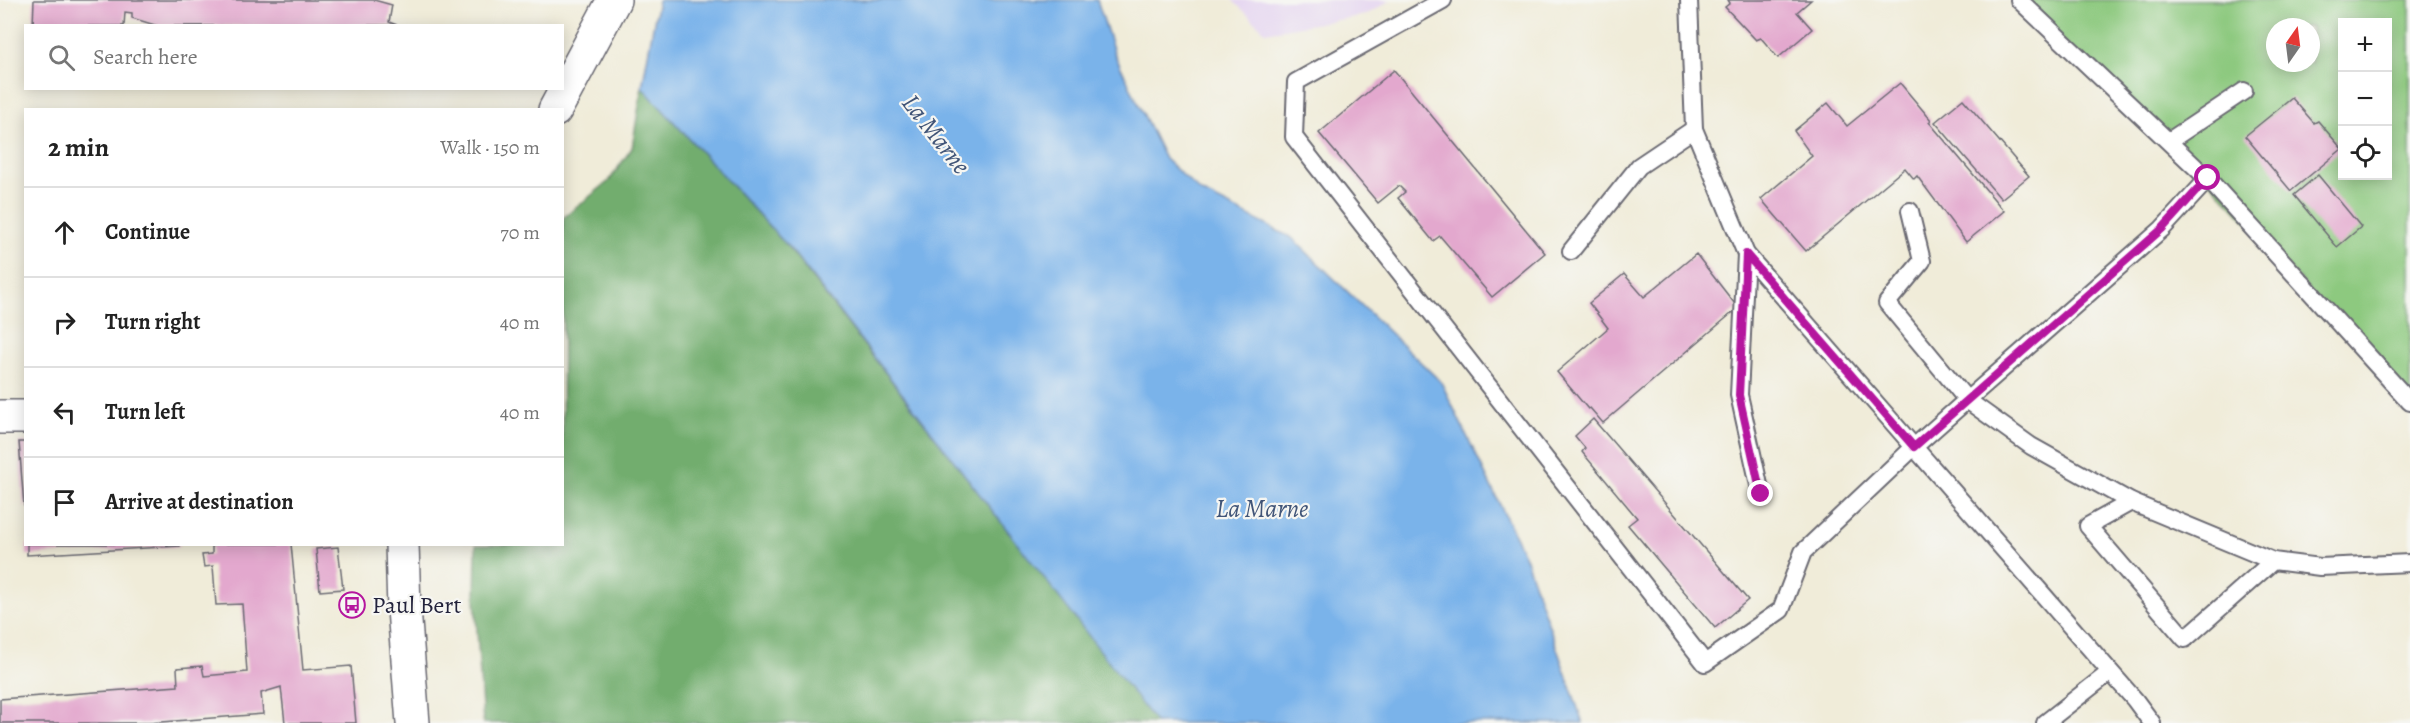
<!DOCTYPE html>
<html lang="en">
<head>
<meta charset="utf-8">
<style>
	:root { --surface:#fff; --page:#f6f6f6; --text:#222; --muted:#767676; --line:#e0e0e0 }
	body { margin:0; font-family:Alegreya,serif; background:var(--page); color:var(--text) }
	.controls { position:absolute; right:18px; top:18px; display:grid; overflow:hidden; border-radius:0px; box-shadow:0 3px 15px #0003 }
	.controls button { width:54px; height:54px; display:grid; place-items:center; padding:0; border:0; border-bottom:2px solid var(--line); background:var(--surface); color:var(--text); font:30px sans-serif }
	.compass { position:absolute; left:2266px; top:18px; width:54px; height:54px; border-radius:50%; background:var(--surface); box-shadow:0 3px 15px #0003; rotate:14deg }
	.stop { position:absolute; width:18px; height:18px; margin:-14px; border:4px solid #b5179e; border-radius:50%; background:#fff }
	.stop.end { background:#b5179e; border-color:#fff; box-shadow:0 2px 6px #0008 }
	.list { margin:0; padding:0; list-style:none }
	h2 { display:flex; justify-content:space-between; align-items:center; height:78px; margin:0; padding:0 24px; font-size:26px }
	h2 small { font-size:20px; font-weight:400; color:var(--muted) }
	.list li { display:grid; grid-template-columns:39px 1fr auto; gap:18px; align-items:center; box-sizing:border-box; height:90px; padding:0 24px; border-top:2px solid var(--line) }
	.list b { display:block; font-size:22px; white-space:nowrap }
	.list em { font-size:20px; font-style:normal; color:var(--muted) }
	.icon { flex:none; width:33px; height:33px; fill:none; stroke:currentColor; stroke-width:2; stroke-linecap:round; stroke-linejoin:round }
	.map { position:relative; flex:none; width:2410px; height:723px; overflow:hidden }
	.search { position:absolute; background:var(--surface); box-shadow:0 3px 15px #0003; left:24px; top:24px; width:540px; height:66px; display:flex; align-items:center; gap:15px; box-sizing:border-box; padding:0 21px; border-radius:0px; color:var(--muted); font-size:22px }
	.panel { position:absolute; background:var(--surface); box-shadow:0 3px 15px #0003; left:24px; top:108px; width:540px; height:438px; border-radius:0px }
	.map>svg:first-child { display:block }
	.built { fill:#e4d3f1 }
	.green { fill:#8dc97f; stroke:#58765d; stroke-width:1.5; fill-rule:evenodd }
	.forest { fill:#72ad6e; stroke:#4a6854; stroke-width:1.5 }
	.water { fill:#7ab3ea; stroke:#4e6a92; stroke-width:1.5 }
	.building { fill:#e3a8ce }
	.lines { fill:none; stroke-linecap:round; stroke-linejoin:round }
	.lane-casing { stroke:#6a6972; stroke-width:20 }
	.secondary-casing { stroke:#6a6972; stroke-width:36 }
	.lane { stroke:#fff; stroke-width:16 }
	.secondary { stroke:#fff; stroke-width:33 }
	.route { stroke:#b5179e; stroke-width:8 }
	.labels { text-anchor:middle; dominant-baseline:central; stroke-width:4.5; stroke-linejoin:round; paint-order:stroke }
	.poi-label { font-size:24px; fill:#22223b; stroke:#f6f6f2; text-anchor:start }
	.water-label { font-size:26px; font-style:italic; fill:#415578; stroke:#f6f6f2 }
</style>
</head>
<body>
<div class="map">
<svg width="2410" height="723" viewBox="0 0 2410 723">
	<rect width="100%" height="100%" fill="#f6f6f2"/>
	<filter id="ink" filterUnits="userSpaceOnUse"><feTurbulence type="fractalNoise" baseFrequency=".0167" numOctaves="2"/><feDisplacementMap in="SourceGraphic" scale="12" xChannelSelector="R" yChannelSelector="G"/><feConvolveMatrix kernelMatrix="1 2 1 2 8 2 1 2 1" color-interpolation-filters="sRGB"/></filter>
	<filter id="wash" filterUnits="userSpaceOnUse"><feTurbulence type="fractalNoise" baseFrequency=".008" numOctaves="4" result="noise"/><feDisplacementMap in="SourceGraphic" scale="24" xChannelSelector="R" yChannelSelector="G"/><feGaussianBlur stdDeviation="1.35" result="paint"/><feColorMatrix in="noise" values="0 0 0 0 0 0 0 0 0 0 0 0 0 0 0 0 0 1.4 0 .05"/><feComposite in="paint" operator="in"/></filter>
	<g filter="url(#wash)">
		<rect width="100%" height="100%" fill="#f0ecd9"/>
		<polygon class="built" points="1232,0 1391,0 1366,15 1266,32"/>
		<path class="green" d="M2019,0h391v402l-202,-223zM2342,22h46v154h-46zM2275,27h36v36h-36z"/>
		<polygon class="forest" points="642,87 787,246 1157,723 483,723 475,599 476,545 562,544 563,218 609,181 632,148"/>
		<polygon class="water" points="658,0 1097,0 1115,55 1165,159 1201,192 1292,238 1441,382 1525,557 1583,723 1156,723 793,252 642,87"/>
		<g id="blocks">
			<g class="building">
				<polygon points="34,0 374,0 392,5 389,22 397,25 158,26 132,18 132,13 125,12 124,26 33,26"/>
				<polygon points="1728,0 1811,0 1797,12 1812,29 1778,58 1761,38 1756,40 1725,7 1730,3"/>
				<polygon points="1394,70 1545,253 1492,297 1440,236 1433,241 1398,198 1405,192 1399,186 1378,203 1319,133"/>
				<polygon points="1900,83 1931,120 1929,122 2004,211 1966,242 1917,176 1914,179 1905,168 1806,251 1761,199 1812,156 1794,131 1828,103 1847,126"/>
				<polygon points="2292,98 2314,123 2318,121 2342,149 2291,191 2245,136"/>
				<polygon points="1963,99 2029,176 2001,199 1935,122"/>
				<polygon points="2318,175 2361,227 2337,247 2294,195"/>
				<polygon points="1696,254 1738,308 1603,423 1590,408 1588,409 1557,372 1608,328 1589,303 1624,274 1644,297"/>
				<polygon points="1593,419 1748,600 1715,628 1628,525 1637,518 1582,452 1585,448 1575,436"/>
				<polygon points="19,442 26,442 26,506 24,506"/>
				<polygon points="27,544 180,544 180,546 27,555"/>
				<polygon points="212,544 291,544 303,670 351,666 356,723 285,723 281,687 261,693 263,714 149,723 0,723 0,699 178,686 177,668 202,666 204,676 247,672 242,604 216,605 213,566 204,567 202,555 212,554"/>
				<polygon points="338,547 343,589 320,591 316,549"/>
			</g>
		</g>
	</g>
	<g filter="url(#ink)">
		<use href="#blocks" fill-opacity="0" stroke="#6a6972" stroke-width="1.5"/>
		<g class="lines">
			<g class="lane-casing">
				<g id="lane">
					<polyline points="1443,0 1296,82 1294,137 1705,663 1781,610 1803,552 1914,447 2135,700 2152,723"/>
					<polyline points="1689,0 1694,129 1746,254 1914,447 1967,400 2031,446 2131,502 2273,561 2320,567 2410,563"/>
					<polyline points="2019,0 2208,179 2410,402"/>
					<polyline points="2169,141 2244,91"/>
					<polyline points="1910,211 1922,261 1887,303 1967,400 2162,229 2208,179"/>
					<polyline points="1571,251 1639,166 1694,129"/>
					<polyline points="1746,254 1739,395 1761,494"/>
					<polyline points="2131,502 2088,526 2185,639 2273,561"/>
					<polyline points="2045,723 2110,672"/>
				</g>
			</g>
			<g class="secondary-casing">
				<g id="secondary">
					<polyline points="555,110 614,0"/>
					<polyline points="0,417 26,417"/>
					<polyline points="402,544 404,609 413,723"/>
				</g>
			</g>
			<use href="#lane" class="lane"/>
			<use href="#secondary" class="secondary"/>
		</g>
	</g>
	<g class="lines" filter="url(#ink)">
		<polyline class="route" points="1761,494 1739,395 1746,254 1914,447 2162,229 2208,178"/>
	</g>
	<defs>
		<g id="bus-ring" transform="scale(1.35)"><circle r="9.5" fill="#f6f6f2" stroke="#b5179e" stroke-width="1.5"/><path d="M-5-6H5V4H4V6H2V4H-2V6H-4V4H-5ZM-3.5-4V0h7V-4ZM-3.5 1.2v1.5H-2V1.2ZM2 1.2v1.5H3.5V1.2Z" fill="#b5179e"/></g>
	</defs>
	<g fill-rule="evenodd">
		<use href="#bus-ring" x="352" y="605"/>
	</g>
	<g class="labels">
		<g class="poi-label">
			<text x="372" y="605">Paul Bert</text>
		</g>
		<g class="water-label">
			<text transform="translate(936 134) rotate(52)">La Marne</text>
			<text x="1262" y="508">La Marne</text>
		</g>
	</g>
</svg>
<div class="controls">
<button>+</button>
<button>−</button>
<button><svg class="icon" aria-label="locate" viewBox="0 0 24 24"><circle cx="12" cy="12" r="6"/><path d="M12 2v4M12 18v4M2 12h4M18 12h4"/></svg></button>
</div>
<svg class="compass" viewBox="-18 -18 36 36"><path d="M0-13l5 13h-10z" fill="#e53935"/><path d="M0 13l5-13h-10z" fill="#767676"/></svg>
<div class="stop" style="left:2208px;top:178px"></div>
<div class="stop end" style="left:1761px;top:494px"></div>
<div class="search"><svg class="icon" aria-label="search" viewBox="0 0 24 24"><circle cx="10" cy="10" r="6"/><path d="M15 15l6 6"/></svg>Search here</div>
<section class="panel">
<h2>2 min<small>Walk · 150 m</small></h2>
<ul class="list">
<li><svg class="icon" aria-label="ahead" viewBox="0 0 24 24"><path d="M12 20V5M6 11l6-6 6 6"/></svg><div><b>Continue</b></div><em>70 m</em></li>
<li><svg class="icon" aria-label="right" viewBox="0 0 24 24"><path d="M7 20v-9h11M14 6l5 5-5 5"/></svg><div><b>Turn right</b></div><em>40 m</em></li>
<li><svg class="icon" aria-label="left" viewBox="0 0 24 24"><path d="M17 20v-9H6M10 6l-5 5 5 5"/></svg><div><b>Turn left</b></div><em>40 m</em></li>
<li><svg class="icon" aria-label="arrive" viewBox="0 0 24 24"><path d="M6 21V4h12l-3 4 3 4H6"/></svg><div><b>Arrive at destination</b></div></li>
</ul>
</section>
</div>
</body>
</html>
